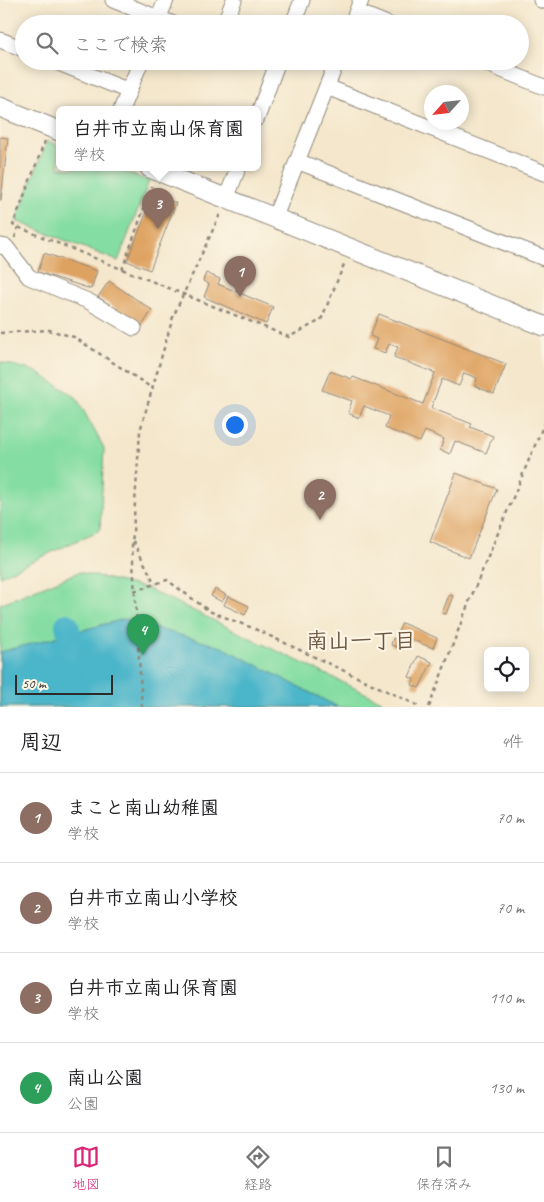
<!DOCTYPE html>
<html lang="ja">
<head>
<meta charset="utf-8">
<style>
	:root { --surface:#fff; --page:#f6f6f6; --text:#202124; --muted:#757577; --line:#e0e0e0; --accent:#db2777 }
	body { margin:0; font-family:Caveat,"Klee One",sans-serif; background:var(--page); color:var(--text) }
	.controls { position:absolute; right:15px; bottom:15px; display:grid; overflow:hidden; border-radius:8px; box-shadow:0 2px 12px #0003 }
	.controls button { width:45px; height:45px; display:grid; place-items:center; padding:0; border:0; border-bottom:1px solid var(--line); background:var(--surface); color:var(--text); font:25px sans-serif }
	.compass { position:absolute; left:424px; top:85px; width:45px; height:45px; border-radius:50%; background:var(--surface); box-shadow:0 2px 12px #0003; rotate:243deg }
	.scale { position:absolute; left:15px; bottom:12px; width:98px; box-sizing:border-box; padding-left:5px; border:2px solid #2b2b2b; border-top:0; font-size:14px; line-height:18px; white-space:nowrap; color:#2b2b2b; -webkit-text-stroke:4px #fcf5e5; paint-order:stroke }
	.you { position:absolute; left:234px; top:424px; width:18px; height:18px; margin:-12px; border:4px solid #fff; border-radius:50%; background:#1a73e8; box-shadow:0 0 0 8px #1a73e833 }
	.badge { display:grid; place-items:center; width:32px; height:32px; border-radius:50%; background:var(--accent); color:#fff; font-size:16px; font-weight:700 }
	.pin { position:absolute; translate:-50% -41px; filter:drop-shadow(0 1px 2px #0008) }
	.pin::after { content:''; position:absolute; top:26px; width:18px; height:15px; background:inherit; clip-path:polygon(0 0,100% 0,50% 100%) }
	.popup { position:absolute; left:56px; top:106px; width:205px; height:65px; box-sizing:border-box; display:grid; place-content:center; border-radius:8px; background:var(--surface); filter:drop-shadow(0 1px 4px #0005); font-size:16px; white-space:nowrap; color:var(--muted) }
	.popup b { font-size:19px; color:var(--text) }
	.popup::after { content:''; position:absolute; left:50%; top:100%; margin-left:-10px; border:10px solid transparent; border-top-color:var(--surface) }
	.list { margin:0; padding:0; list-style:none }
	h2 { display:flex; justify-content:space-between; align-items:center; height:65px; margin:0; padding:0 20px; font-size:21px }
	h2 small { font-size:16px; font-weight:400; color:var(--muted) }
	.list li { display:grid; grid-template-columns:32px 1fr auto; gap:15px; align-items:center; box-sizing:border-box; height:90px; padding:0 20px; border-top:1px solid var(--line) }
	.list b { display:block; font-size:19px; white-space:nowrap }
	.list p { margin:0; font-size:16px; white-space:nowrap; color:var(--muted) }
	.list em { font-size:16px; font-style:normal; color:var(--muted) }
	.icon { flex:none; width:28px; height:28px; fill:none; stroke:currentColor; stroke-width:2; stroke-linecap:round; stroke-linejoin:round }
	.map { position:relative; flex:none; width:544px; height:707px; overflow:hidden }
	.search { position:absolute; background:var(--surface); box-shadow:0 2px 12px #0003; left:15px; right:15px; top:15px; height:55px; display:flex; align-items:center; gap:12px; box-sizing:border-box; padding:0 18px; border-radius:28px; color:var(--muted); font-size:19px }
	.sheet { height:425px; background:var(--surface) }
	nav { display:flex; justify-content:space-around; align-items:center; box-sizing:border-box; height:70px; border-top:1px solid var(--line); background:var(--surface); font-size:14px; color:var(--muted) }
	nav a { display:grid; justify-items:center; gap:2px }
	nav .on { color:var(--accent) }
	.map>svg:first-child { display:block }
	.green { fill:#84dda2; stroke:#588466 }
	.water { fill:#4bb5c9; stroke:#3b707a }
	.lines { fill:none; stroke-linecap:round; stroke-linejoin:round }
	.river { stroke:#4bb5c9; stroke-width:24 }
	.building { fill:#dea261 }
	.minor-casing { stroke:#90897c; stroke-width:17 }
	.tertiary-casing { stroke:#90897c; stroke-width:21 }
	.path { stroke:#90897c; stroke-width:2.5; stroke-dasharray:4 4; stroke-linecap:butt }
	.minor { stroke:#fff; stroke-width:15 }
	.tertiary { stroke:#fff; stroke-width:19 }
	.labels { text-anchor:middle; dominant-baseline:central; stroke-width:4.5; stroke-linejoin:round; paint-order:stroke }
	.neighbourhood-label { font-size:22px; font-weight:bold; fill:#6a553e; stroke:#fcf5e5 }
</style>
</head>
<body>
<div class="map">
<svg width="544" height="707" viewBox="0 0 544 707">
	<rect width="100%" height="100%" fill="#fcf5e5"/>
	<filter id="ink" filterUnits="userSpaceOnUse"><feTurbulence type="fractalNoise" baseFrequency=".02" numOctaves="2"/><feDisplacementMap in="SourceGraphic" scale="10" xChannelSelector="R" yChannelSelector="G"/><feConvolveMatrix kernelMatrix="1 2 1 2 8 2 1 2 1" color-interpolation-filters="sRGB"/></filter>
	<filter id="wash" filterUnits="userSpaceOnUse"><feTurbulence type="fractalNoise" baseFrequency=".0096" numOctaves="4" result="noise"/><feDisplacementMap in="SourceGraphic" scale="20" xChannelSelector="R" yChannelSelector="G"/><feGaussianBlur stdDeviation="1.12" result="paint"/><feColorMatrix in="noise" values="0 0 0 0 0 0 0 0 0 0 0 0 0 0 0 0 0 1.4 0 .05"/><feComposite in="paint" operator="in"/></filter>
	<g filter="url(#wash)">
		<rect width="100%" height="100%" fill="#f4e7cc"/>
		<g class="green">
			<polygon points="47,141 59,146 59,168 115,168 149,181 118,261 16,221"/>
			<polygon points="0,362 35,371 76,397 104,448 100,530 0,576"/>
			<polygon points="79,572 146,588 394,707 0,707 0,604"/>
		</g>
		<polygon class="water" points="124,619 222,647 338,707 0,707 0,652"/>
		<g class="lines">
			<polyline class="river" points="67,625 75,664"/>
		</g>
		<g id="blocks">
			<g class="building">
				<polygon points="0,137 8,138 1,200 0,200"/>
				<polygon points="154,194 176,203 150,270 127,261"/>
				<polygon points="44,253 97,271 91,289 38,272"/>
				<polygon points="206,273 220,279 218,284 273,307 266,324 204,297 209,284 203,281"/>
				<polygon points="109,281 152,310 142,326 98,297"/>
				<polygon points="379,314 506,364 494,394 475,386 477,378 464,373 459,386 442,379 431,408 472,424 470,427 493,436 486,453 455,441 450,454 440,450 444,439 425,431 420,442 385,428 389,416 364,406 359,418 348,413 352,401 322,390 330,371 352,379 353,377 423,404 435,373 394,357 398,347 389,344 385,353 373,349 377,339 370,336"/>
				<polygon points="456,473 497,489 469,558 430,542"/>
				<polygon points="215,589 226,595 222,602 211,596"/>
				<polygon points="449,595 453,596 446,614 442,613"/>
				<polygon points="228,596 249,606 245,615 224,605"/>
				<polygon points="402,623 437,638 433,648 397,634"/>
				<polygon points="393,638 402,642 400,648 391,645"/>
				<polygon points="418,656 432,662 419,688 412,685 414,679 409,677"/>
			</g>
		</g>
	</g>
	<g filter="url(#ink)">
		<use href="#blocks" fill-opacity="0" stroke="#90897c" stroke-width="1"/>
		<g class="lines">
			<g class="minor-casing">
				<g id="minor">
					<polyline points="113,0 173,24"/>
					<polyline points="541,0 544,1"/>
					<polyline points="357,12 387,24"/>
					<polyline points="156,24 166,0"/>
					<polyline points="224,24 234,0"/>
					<polyline points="293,24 302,0"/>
					<polyline points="352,24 361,0"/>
					<polyline points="0,40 24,49"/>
					<polyline points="54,61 129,91"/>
					<polyline points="480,61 544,87"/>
					<polyline points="327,87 544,173"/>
					<polyline points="121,110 141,61"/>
					<polyline points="257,118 278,61"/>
					<polyline points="297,161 544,258"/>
					<polyline points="226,199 238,168"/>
					<polyline points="274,219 337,61"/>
					<polyline points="0,246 6,247 29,277 88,301 134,328"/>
				</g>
			</g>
			<g class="tertiary-casing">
				<g id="tertiary">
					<polyline points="0,107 59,131"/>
					<polyline points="150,168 544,326"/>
				</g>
			</g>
			<g class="path">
				<polyline points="45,141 13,225 289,337 321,320 345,262"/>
				<polyline points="15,238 18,227"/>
				<polyline points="122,270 152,186"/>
				<polyline points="0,333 49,330 74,337 152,388"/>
				<polyline points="133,541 155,584"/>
				<polyline points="134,591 167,580 209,611 255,629 421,707"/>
				<polyline points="142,707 132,546 140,431 173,317 221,212"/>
				<polyline points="429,707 469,602 544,424"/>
			</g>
			<use href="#minor" class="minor"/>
			<use href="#tertiary" class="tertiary"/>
		</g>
	</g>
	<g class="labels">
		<g class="neighbourhood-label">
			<text x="361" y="641">南山一丁目</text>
		</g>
	</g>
</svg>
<div class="controls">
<button><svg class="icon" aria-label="locate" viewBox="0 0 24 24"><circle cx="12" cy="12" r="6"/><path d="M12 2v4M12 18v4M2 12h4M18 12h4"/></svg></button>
</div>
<svg class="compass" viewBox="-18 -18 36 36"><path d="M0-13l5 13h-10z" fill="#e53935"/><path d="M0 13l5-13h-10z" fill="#757577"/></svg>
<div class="scale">50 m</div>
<div class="you"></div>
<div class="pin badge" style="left:240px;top:297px;background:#8d6e63">1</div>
<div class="pin badge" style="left:320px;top:520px;background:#8d6e63">2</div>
<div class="pin badge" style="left:158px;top:229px;background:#8d6e63">3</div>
<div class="popup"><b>白井市立南山保育園</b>学校</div>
<div class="pin badge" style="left:143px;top:655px;background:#2e9e5b">4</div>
<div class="search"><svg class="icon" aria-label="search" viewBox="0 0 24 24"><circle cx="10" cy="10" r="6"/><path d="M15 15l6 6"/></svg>ここで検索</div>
</div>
<section class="sheet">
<h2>周辺<small>4件</small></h2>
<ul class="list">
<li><span class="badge" style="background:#8d6e63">1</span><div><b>まこと南山幼稚園</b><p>学校</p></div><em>70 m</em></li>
<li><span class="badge" style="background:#8d6e63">2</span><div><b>白井市立南山小学校</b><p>学校</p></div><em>70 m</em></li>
<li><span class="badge" style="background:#8d6e63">3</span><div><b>白井市立南山保育園</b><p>学校</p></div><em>110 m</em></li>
<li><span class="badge" style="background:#2e9e5b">4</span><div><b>南山公園</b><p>公園</p></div><em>130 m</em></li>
</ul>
</section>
<nav>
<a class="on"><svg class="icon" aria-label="map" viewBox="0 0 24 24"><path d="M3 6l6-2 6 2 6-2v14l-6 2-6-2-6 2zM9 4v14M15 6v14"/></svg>地図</a>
<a><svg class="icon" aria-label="directions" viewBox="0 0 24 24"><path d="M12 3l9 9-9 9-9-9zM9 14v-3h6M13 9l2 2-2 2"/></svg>経路</a>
<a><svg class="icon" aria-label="saved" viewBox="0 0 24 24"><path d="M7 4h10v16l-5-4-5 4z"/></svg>保存済み</a>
</nav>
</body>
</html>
